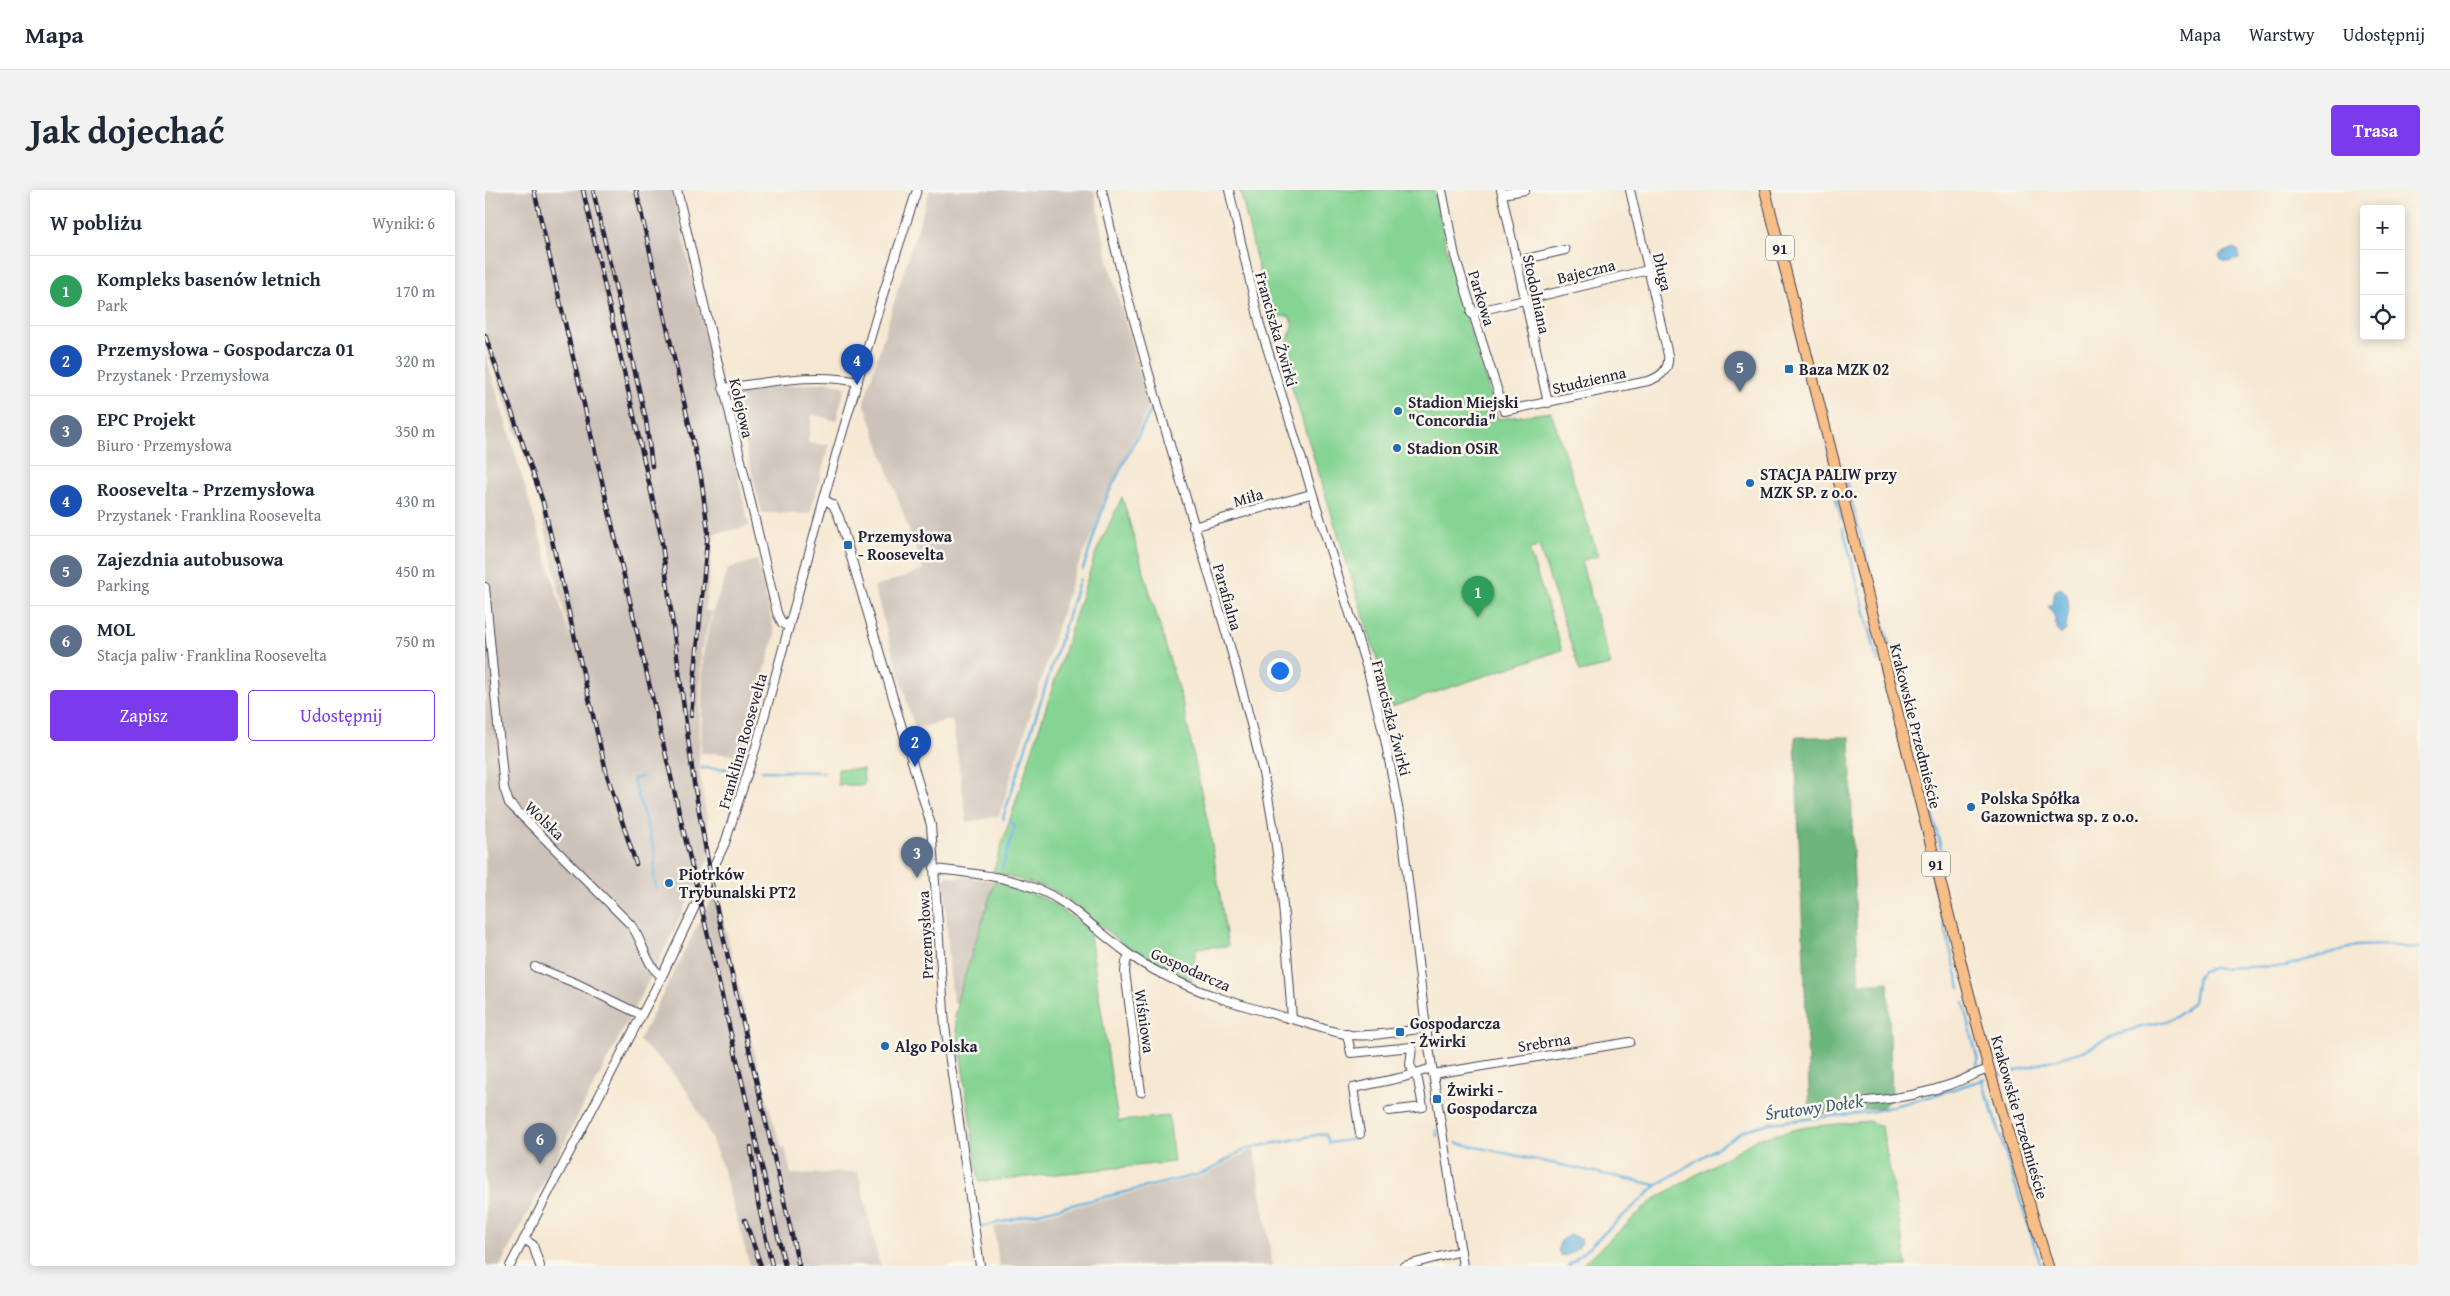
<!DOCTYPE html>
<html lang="pl">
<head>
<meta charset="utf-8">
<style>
	:root { --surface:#fff; --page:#f2f2f3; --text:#1f2937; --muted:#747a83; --line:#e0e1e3; --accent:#7c3aed }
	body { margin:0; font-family:"Gentium Book Plus",serif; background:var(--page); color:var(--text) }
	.controls { position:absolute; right:15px; top:15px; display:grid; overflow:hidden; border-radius:5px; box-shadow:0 2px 12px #0003 }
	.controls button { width:45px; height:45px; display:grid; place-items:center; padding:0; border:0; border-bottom:1px solid var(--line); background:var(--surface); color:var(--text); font:25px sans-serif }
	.you { position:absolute; left:794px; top:480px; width:18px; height:18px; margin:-12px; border:4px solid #fff; border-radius:50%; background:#1a73e8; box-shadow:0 0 0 8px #1a73e833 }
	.badge { display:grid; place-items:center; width:32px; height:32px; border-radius:50%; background:var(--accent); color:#fff; font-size:16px; font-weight:700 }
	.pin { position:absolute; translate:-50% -41px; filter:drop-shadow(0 1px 2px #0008) }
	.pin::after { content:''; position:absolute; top:26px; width:18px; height:15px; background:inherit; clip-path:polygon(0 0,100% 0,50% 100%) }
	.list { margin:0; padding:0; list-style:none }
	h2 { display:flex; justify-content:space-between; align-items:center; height:65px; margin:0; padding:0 20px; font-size:21px }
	h2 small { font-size:16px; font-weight:400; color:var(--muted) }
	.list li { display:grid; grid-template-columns:32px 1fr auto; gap:15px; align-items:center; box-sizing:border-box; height:70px; padding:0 20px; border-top:1px solid var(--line) }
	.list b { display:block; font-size:19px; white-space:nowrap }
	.list p { margin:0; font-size:16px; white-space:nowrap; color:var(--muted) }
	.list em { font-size:16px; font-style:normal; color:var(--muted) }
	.actions { display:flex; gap:10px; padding:15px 20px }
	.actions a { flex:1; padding:11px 0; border:1px solid var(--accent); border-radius:5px; text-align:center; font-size:18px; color:var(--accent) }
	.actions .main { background:var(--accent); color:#fff }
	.icon { flex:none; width:28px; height:28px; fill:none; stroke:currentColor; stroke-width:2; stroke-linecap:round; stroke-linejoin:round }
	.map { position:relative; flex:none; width:1935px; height:1076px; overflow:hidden; border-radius:5px }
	header { display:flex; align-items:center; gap:30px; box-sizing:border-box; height:70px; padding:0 25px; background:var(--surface); border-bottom:1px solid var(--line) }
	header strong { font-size:24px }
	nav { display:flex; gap:28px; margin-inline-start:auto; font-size:18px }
	.intro { display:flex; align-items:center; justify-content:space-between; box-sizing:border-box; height:120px; padding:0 30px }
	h1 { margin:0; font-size:35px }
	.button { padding:12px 22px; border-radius:5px; background:var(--accent); color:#fff; font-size:18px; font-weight:700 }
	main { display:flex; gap:30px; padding:0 30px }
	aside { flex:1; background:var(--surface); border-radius:5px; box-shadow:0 2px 12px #0003 }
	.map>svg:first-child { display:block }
	.industrial { fill:#cdc2b9 }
	.green { fill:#85d493; stroke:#547b67 }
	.forest { fill:#6cb67d; stroke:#476c5c }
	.water { fill:#65b1de; stroke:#446a8c }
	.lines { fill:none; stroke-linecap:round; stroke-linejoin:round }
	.stream { stroke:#65b1de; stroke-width:2.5 }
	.minor-casing { stroke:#424052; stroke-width:10 }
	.major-casing { stroke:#424052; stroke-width:12 }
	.minor { stroke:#fff; stroke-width:8 }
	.major { stroke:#f7be87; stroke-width:10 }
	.rail-casing { stroke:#22223b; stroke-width:4.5 }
	.rail { stroke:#fbf7ec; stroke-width:2.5; stroke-dasharray:8; stroke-linecap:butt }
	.poi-dot { fill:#1f6fb2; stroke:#fbf7ec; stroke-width:2 }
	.labels { text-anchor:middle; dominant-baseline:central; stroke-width:5; stroke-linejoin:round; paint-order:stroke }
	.shield { fill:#fbf7ec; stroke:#636270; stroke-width:1 }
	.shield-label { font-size:15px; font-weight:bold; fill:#22223b }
	.street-label { font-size:16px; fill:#22223b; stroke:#fbf7ec }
	.poi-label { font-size:16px; font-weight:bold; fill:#22223b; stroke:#fbf7ec; text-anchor:start }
	.water-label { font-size:18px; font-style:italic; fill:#3d5b7c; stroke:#fbf7ec }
</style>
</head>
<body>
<header>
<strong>Mapa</strong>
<nav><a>Mapa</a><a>Warstwy</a><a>Udostępnij</a></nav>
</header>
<div class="intro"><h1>Jak dojechać</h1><a class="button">Trasa</a></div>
<main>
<aside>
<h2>W pobliżu<small>Wyniki: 6</small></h2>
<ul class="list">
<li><span class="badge" style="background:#2e9e5b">1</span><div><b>Kompleks basenów letnich</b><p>Park</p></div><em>170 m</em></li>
<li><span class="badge" style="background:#1a4fb4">2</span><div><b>Przemysłowa - Gospodarcza 01</b><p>Przystanek · Przemysłowa</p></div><em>320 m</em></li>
<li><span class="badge" style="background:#5c6f8a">3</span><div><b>EPC Projekt</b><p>Biuro · Przemysłowa</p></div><em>350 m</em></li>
<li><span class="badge" style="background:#1a4fb4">4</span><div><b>Roosevelta - Przemysłowa</b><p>Przystanek · Franklina Roosevelta</p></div><em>430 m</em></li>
<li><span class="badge" style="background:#5c6f8a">5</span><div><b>Zajezdnia autobusowa</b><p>Parking</p></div><em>450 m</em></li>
<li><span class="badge" style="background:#5c6f8a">6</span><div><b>MOL</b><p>Stacja paliw · Franklina Roosevelta</p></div><em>750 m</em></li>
</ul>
<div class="actions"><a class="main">Zapisz</a><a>Udostępnij</a></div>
</aside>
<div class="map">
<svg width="1935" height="1076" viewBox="0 0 1935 1076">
	<rect width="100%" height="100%" fill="#fbf7ec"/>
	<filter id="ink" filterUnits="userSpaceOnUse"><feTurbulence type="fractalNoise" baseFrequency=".02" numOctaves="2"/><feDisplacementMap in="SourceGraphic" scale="10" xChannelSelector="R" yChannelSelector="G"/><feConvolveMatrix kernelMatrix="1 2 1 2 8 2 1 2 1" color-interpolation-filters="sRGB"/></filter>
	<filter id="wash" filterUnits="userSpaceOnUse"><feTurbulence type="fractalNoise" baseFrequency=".0096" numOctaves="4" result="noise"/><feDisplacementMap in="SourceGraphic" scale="20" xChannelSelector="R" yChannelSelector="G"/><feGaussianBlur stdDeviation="1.12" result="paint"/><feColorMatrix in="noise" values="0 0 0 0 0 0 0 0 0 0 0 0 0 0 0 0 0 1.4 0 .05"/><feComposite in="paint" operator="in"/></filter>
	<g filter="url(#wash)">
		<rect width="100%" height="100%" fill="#f6e8d2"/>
		<g class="industrial">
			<polygon points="0,0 187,0 264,336 229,344 220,420 227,422 216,460 214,579 227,661 177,765 15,1076 0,1076 0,163 86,451 51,299 0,155"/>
			<polygon points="445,0 609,0 624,74 664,215 587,390 514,626 482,632 467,529 430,539 389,397 438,380 379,212 414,96"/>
			<polygon points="344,192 360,197 351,231 327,224 323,253 344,255 325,324 277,323 247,202"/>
			<polygon points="272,370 290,445 273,504 276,507 258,565 216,563 218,464 228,421 244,378"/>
			<polygon points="463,686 473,688 476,686 510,691 471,814 469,813 465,785 459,690"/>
			<polygon points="231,699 278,898 297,958 300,957 306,984 373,982 395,1076 265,1076 237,976 220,934 202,901 178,872 154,851"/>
			<polygon points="769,958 788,1076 514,1076 509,1037 720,985"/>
		</g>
		<g class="green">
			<polygon points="755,0 949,0 966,79 1013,229 1066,222 1113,366 1096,371 1126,475 1095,482 1054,356 1044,360 1077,460 907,517 797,166 808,136 804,126 785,127"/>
			<polygon points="637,307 698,515 725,643 743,756 711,758 707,791 663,771 643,758 588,713 566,699 508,682 611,362"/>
			<polygon points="353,579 378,579 379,595 353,595"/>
			<polygon points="510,691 560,709 604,739 633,931 684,926 689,972 494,992 470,826 473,815 471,814"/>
			<polygon points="1384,931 1397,937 1422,1076 1096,1076 1168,1010 1272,949 1321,937"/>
		</g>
		<polygon class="forest" points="1310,547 1365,547 1368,667 1374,794 1403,792 1407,907 1398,917 1325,925"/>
		<g class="water">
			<polygon points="1748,58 1754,61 1754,69 1743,72 1736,70 1734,65"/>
			<path d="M1575,398c14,6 7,30 6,42l-5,5c-8,-11 -3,-18 -13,-29l4,-2 3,-13z"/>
			<path d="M1086,1045l10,4 1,4c-5,7 -13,14 -22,12 -4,-11 1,-17 11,-20z"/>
		</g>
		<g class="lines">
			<g class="stream">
				<polyline points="1362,293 1408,469"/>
				<polyline points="1350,306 1356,330"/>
				<polyline points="1358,338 1393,472"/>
				<polyline points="598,379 622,306 667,218"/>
				<polyline points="0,441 3,470"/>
				<polyline points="1411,481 1431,560"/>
				<polyline points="201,575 203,575"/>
				<polyline points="216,578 252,579"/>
				<polyline points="277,581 339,582"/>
				<polyline points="157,587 148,589 170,662 169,687 171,698"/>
				<polyline points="1438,587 1456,658"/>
				<polyline points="519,629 518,628 595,389"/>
				<polyline points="517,678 530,636 524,630"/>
				<polyline points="1446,682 1475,798"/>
				<polyline points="1479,813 1493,871 1491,880"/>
				<polyline points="1512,886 1595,862 1641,841 1681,831 1699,821 1708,812 1712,788 1717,781 1729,778 1800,776 1871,756 1903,755 1935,759"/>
				<polyline points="1497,889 1556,1076"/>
				<polyline points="951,940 952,946"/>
				<polyline points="972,953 1171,995"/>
				<polyline points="495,1037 711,985 723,981 760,959 837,944 840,944 844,953 870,949"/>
				<polyline points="1083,1076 1171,996 1260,940 1285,933 1385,922 1447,906 1500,889"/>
			</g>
		</g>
	</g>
	<g filter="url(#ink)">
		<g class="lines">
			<g class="minor-casing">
				<g id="minor">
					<polyline points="192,0 292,423 297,433 304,437"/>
					<path d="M617,0c42,197 115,386 161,583 18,80 23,164 29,246"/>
					<polyline points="744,0 775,135 884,485 900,549 916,633 941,838 978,1076"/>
					<path d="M957,0l13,66 49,155 144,-30c13,-4 22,-12 20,-26l-38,-165"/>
					<polyline points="1016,0 1063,213"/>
					<polyline points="1017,4 1040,0"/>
					<polyline points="1031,71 1080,60"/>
					<polyline points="986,123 1163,80"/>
					<path d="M238,198c44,-5 91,-16 135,-6"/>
					<polyline points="339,309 348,315 354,327 446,635 460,836 495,1076"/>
					<polyline points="708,337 826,304"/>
					<path d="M0,397l19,201 5,15 122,122c12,15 14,40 31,51"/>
					<path d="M450,679c43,5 89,8 127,33 32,22 59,51 94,69 45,24 95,37 143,50 17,5 35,12 52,14 25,2 50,-4 75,-7"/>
					<polyline points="644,765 641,772 640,782 656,902"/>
					<polyline points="50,777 93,794 156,825"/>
					<polyline points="862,844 866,863 927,857 925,875 933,890 938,917 904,921"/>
					<polyline points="948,884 1145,852"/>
					<path d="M1382,911c29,-2 57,-7 85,-17 13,-5 24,-11 37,-15"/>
					<polyline points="875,944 868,898 919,887 947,878"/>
					<polyline points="39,1049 48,1055 55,1076"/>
					<polyline points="25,1076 177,786 240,653 271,557 352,261 400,98 432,0"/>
					<polyline points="919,1076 976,1061"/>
				</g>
			</g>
			<g class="major-casing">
				<polyline id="major" points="1280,0 1480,789 1504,879 1563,1076"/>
			</g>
			<use href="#minor" class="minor"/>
			<use href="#major" class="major"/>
			<g class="rail-casing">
				<g id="rail">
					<polyline points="49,0 300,1076"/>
					<polyline points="98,0 176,346 209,593 230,711 314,1076"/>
					<polyline points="108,0 161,230 167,276"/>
					<polyline points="151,0 216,287 223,341 206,526"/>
					<polyline points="0,145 58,312 122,585 151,674"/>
					<polyline points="266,957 273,1013 287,1076"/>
					<polyline points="260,1030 276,1076"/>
				</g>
			</g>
			<use href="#rail" class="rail"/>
		</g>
	</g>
	<g class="poi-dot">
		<rect x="1299" y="174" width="10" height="10" rx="2.5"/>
		<circle cx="913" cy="221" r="5"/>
		<circle cx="912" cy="258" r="5"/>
		<circle cx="1265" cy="293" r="5"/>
		<rect x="358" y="350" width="10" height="10" rx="2.5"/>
		<circle cx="1486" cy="617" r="5"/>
		<circle cx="184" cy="693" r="5"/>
		<rect x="910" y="837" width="10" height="10" rx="2.5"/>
		<circle cx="400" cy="856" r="5"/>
		<rect x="947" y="904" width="10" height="10" rx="2.5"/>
	</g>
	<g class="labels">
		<g class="shield">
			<rect x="1281" y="45.5" width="28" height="25" rx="4"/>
			<rect x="1437" y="661.5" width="28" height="25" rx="4"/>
		</g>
		<g class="shield-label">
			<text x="1295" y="58">91</text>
			<text x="1451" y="674">91</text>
		</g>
		<g class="street-label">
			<text transform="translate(1101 81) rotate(-14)">Bajeczna</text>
			<text transform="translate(1178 82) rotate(77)">Długa</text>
			<text transform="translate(1052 104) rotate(78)">Stodolniana</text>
			<text transform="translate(997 108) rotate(73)">Parkowa</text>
			<text transform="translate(792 139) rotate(74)">Franciszka Żwirki</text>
			<text transform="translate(1104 190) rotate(-13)">Studzienna</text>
			<text transform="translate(257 218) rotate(77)">Kolejowa</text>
			<text transform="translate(763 307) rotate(-16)">Miła</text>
			<text transform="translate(743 407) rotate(74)">Parafialna</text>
			<text transform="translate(907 528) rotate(76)">Franciszka Żwirki</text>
			<text transform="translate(1431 536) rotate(76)">Krakowskie Przedmieście</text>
			<text transform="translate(257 551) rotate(-74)">Franklina Roosevelta</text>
			<text transform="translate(60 630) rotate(44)">Wolska</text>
			<text transform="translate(440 745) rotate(-93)">Przemysłowa</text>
			<text transform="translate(706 779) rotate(24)">Gospodarcza</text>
			<text transform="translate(660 831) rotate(82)">Wiśniowa</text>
			<text transform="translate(1059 852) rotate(-9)">Srebrna</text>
			<text transform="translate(1535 927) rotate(74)">Krakowskie Przedmieście</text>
		</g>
		<g class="poi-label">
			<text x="1314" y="179">Baza MZK 02</text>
			<text x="923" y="212">Stadion Miejski<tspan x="923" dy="18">"Concordia"</tspan></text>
			<text x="922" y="258">Stadion OSiR</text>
			<text x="1275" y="284">STACJA PALIW przy<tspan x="1275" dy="18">MZK SP. z o.o.</tspan></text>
			<text x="373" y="346">Przemysłowa<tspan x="373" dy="18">- Roosevelta</tspan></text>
			<text x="1496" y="608">Polska Spółka<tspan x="1496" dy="18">Gazownictwa sp. z o.o.</tspan></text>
			<text x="194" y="684">Piotrków<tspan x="194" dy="18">Trybunalski PT2</tspan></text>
			<text x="925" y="833">Gospodarcza<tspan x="925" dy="18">- Żwirki</tspan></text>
			<text x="410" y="856">Algo Polska</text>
			<text x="962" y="900">Żwirki -<tspan x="962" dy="18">Gospodarcza</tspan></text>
		</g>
		<g class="water-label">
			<text transform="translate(1329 917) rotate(-8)">Śrutowy Dołek</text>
		</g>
	</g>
</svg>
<div class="controls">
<button>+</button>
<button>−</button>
<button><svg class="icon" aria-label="locate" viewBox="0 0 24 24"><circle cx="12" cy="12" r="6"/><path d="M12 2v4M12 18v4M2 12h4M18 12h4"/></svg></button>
</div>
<div class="you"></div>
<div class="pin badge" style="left:993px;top:427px;background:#2e9e5b">1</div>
<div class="pin badge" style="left:430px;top:577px;background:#1a4fb4">2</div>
<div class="pin badge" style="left:432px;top:688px;background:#5c6f8a">3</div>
<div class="pin badge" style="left:372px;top:195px;background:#1a4fb4">4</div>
<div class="pin badge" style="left:1255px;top:202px;background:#5c6f8a">5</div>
<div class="pin badge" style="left:55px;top:974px;background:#5c6f8a">6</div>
</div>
</main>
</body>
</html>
